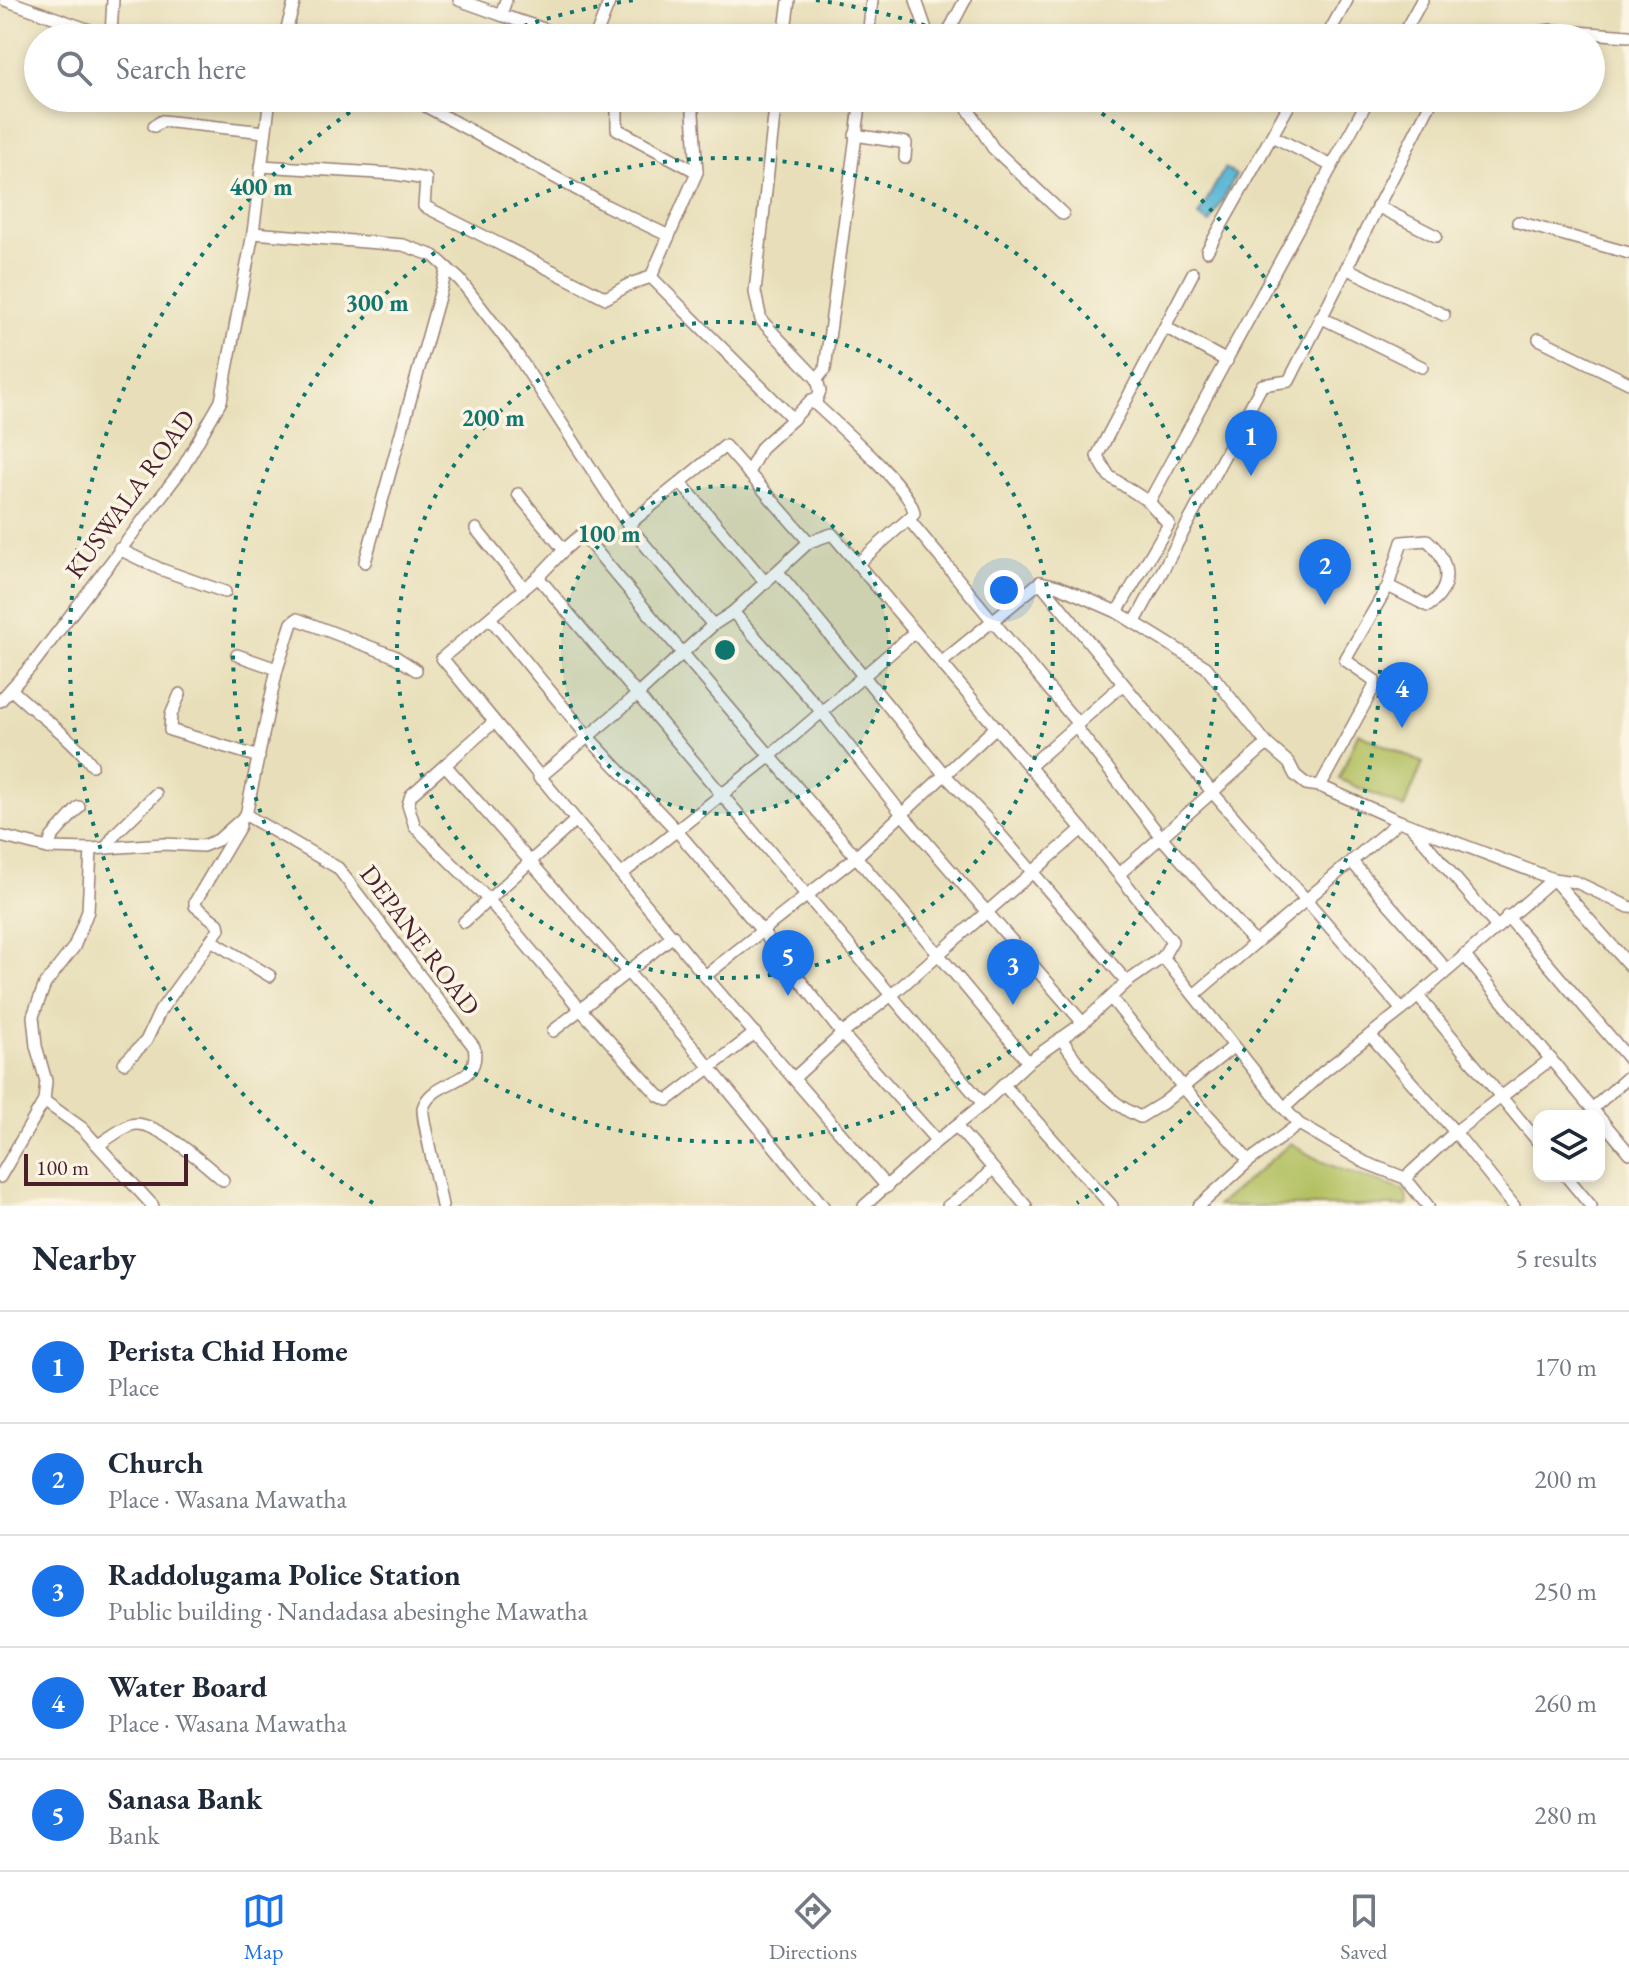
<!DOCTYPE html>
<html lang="en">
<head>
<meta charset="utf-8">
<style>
	:root { --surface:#fff; --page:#f2f2f3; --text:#1f2937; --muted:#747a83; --line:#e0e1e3; --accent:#1a73e8 }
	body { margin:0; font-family:"EB Garamond",serif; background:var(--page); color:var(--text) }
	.controls { position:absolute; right:24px; bottom:24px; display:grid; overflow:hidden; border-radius:16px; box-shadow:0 4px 12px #0003 }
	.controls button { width:72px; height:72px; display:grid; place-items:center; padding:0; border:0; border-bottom:2px solid var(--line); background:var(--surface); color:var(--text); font:40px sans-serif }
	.scale { position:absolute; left:24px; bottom:20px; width:164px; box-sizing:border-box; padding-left:8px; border:4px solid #4a1f2b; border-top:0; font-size:22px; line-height:28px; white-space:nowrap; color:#4a1f2b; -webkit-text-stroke:6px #fcf5e5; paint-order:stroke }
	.you { position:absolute; left:1004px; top:590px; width:28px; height:28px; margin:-20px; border:6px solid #fff; border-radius:50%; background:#1a73e8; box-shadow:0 0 0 12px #1a73e833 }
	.badge { display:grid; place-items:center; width:52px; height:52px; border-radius:50%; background:var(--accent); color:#fff; font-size:26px; font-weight:700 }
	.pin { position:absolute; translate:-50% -66px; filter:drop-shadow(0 2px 4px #0008) }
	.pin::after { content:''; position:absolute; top:42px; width:28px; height:24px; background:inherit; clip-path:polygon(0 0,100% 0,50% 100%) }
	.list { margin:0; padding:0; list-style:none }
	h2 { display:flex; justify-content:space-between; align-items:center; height:104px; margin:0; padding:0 32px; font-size:34px }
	h2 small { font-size:26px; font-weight:400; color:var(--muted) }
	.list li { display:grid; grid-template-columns:52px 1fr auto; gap:24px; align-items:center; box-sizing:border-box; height:112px; padding:0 32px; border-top:2px solid var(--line) }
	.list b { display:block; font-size:30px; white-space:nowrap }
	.list p { margin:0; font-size:26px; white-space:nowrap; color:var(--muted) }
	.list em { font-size:26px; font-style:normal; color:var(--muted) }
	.icon { flex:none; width:44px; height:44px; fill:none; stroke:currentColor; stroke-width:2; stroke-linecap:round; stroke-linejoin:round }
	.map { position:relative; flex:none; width:1629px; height:1206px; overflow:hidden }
	.search { position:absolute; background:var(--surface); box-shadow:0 4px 12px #0003; left:24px; right:24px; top:24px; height:88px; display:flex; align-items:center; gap:20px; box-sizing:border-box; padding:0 28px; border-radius:44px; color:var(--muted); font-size:30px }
	.sheet { height:664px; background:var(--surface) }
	nav { display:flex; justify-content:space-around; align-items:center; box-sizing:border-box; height:112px; border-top:2px solid var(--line); background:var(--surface); font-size:22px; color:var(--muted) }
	nav a { display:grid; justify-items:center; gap:4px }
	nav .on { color:var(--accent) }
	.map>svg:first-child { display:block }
	.green { fill:#b4c164; stroke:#7f7048; stroke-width:2 }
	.water { fill:#55b5d4; stroke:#506a80; stroke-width:2 }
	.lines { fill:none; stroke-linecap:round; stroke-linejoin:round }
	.minor-casing { stroke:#997f72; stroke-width:14 }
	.minor { stroke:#fff; stroke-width:11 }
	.ring { fill:none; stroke:#0f766e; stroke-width:4; stroke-dasharray:4 8 }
	.labels { text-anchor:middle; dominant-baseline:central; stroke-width:7; stroke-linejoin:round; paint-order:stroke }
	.street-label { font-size:26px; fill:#4a1f2b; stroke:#fcf5e5 }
	.centre { fill:#0f766e; stroke:#fcf5e5; stroke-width:4 }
	.ring-label { font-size:24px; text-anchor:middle; font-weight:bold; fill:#0f766e; stroke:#fcf5e5; stroke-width:7; stroke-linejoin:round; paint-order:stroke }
</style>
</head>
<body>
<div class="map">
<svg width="1629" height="1206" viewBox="0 0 1629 1206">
	<rect width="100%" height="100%" fill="#fcf5e5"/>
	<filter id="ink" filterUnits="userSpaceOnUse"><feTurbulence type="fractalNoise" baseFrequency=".0125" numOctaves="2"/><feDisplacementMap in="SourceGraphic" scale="16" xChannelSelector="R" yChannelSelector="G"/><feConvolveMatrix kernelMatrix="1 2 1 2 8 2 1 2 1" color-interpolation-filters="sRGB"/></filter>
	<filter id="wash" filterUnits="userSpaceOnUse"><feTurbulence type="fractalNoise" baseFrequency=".006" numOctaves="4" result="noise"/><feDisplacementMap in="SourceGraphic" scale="32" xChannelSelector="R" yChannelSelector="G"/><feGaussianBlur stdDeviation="1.8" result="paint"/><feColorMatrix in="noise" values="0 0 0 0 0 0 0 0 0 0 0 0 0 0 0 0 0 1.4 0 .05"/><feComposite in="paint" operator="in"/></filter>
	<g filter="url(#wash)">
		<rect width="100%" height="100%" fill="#e8dfba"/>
		<g class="green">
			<polygon points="1358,733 1423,763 1404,808 1339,779"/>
			<path d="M1291,1143c35,26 74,33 114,48l3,13 -2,2h-189z"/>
		</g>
		<polygon class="water" points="1225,168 1236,175 1210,223 1198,216"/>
	</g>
	<g filter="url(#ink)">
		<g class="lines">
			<g class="minor-casing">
				<g id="minor">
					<polyline points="5,0 98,33 111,34"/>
					<polyline points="113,0 111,34 133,38"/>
					<polyline points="459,0 501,15 506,0"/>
					<polyline points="916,0 929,38"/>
					<polyline points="501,15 571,38"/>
					<polyline points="287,29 303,38"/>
					<polyline points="284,38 295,0"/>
					<polyline points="595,38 610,0"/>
					<polyline points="784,38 789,0"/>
					<polyline points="868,38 872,0"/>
					<polyline points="945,38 965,0"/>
					<polyline points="1326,38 1347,0"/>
					<polyline points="1401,38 1422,0"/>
					<polyline points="1464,38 1464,37"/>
					<polyline points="1521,38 1523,35 1549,30 1629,36"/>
					<polyline points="411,98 607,206 669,236"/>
					<path d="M692,98l5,74 -46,105 142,142 18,-19c20,19 103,90 103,114l-57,50"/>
					<polyline points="776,98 755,292 761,320 817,379 820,391 815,404"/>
					<polyline points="961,98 993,148 1063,214"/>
					<polyline points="617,108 617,129 697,172"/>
					<polyline points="154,126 162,121 265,132"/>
					<polyline points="855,135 906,143 905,158"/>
					<polyline points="1272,136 1332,166"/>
					<polyline points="261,166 394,174 426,179 424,206 606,298 630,284 651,277"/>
					<polyline points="1377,206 1436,236"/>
					<polyline points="1518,222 1629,253"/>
					<polyline points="253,233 403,245 434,256 460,280 514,350 628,525 713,625"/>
					<polyline points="1207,251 1293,98"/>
					<polyline points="1346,268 1444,315"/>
					<polyline points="1320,317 1422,367"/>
					<polyline points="1165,327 1227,361"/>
					<polyline points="1539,339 1629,383"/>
					<polyline points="817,379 825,369 861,98"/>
					<polyline points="748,473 762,447 793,419"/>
					<polyline points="681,483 766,583"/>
					<path d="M518,494l46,56 18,-16c148,177 300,350 446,528"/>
					<polyline points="1149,502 1109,476 1097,456 1193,273"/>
					<polyline points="910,521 1078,724"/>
					<polyline points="628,525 725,446 809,542"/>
					<polyline points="476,529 524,588"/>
					<polyline points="119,549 160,569 225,592"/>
					<polyline points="564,550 538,577 442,658 705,976 887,1187"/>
					<polyline points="365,562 447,268"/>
					<polyline points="778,572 944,774 986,818 1127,982"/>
					<polyline points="538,577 983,1104"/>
					<polyline points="1040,582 1058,586 1117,612 1206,667 1267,744 1289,763 1295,775 1306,784 1320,786 1399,821"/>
					<polyline points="733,612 809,542 832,534 1082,829 1172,941 1163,957 1284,1108 1299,1124 1366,1163 1405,1178 1428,1206"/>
					<polyline points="1117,612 1169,524 1149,502 1369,98"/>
					<polyline points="490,618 588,737 677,831 762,931 842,1034 937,1141"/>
					<polyline points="1135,622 1262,385 1289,381 1433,98"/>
					<polyline points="237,655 277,669"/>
					<polyline points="941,663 1040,582 1213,793 1402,1010 1553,879 1576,882 1629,907"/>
					<path d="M416,670l-22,-14 -97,-37 -5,4 -15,46 -31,146 92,53 136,179c8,40 -41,30 -51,61 -2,8 17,84 19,98"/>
					<path d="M11,689c26,26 60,47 81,76"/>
					<polyline points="180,694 171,715 170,730 259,757"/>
					<polyline points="0,701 34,663 182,469 221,401 253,233 270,98"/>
					<polyline points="494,722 445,765 684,1036 823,1206"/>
					<polyline points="1075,726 1161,837 1255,943"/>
					<polyline points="445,765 411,795 408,805 415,827 488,899 581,1010 659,1096 668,1100 755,1033"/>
					<polyline points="1030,766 1123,684"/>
					<polyline points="539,778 637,695 713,625 733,612 822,712 902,814 1083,1023"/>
					<path d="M1320,786l54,-99v-7l-29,-20 43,-74 14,-44 25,-2c23,20 27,48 1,66l-40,-20"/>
					<polyline points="1411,826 1496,926"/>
					<polyline points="0,836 48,848 91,849"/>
					<polyline points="48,848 52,837 79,807"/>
					<polyline points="106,848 116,833 156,794"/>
					<polyline points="1351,861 1447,970"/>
					<polyline points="622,874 769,757 915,632"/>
					<polyline points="1119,874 1267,744"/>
					<polyline points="1507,916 1629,1059"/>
					<polyline points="464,922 576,820"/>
					<polyline points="211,940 270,976"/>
					<polyline points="1464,955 1598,1116"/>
					<polyline points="705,976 857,856 996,727"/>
					<polyline points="1194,995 1399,821 1553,879 1629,965"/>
					<polyline points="1418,996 1539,1143"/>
					<polyline points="1111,998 1182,1086 1249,1161"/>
					<polyline points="553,1031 673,936"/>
					<polyline points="1370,1035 1455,1132 1514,1206"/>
					<path d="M1061,1038c20,31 44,64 79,79l23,-14 71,-57"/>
					<polyline points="124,1063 146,1041 160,1011 219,929 218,924 195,906 195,902 240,826"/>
					<polyline points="794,1078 842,1034 894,993 1082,829"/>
					<polyline points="1003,1084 1112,1206"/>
					<polyline points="1284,1108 1323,1072 1402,1010"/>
					<polyline points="1592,1109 1629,1076"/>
					<polyline points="1599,1117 1629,1153"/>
					<polyline points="956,1126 1026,1206"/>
					<path d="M98,1145c10,-6 22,-16 33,-20 22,-8 75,40 92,55"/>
					<polyline points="1566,1176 1591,1206"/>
					<polyline points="0,1177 44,1101"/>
					<polyline points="1405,1178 1455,1132 1551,1059"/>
					<polyline points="153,1206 82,1128 44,1101 46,1081 36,1046 33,1016 45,984 74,947 88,911 91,849 164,844 203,846 218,840 246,815"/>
					<polyline points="864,1206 937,1141 983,1104 1028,1062 1083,1023 1127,982 1163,957"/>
					<polyline points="948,1206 979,1183 992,1169"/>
					<polyline points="1199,1206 1249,1161 1299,1124"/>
				</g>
			</g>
			<use href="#minor" class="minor"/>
		</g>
	</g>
	<circle cx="725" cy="650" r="164" fill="#0f766e" fill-opacity=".12"/>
	<g class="ring">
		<circle cx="725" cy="650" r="164"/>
		<circle cx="725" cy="650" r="328"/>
		<circle cx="725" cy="650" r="492"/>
		<path d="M373 1203A656 656 0 0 1 368 100M490 38A656 656 0 0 1 634 0M816 0A656 656 0 0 1 960 38M1082 100A656 656 0 0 1 1077 1203"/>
	</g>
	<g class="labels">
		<g class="street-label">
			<text transform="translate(130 494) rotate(-54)">KUSWALA ROAD</text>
			<text transform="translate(420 940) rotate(53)">DEPANE ROAD</text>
		</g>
	</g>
	<circle cx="725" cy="650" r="12" class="centre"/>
	<g class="ring-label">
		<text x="261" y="195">400 m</text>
		<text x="377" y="311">300 m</text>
		<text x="493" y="426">200 m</text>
		<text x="609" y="542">100 m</text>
	</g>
</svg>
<div class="controls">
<button><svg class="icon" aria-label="layers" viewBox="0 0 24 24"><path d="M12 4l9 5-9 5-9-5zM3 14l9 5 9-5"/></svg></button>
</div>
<div class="scale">100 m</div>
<div class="you"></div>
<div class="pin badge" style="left:1251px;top:476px">1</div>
<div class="pin badge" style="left:1325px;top:605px">2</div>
<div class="pin badge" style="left:1013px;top:1005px">3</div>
<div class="pin badge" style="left:1402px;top:728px">4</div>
<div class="pin badge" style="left:788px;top:996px">5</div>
<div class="search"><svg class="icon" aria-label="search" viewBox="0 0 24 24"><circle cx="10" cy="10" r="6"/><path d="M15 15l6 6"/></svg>Search here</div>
</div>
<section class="sheet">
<h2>Nearby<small>5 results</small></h2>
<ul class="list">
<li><span class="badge">1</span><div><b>Perista Chid Home</b><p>Place</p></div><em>170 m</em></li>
<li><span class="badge">2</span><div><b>Church</b><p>Place · Wasana Mawatha</p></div><em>200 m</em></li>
<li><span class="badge">3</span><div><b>Raddolugama Police Station</b><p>Public building · Nandadasa abesinghe Mawatha</p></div><em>250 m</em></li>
<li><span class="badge">4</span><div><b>Water Board</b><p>Place · Wasana Mawatha</p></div><em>260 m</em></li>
<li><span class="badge">5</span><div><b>Sanasa Bank</b><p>Bank</p></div><em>280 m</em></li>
</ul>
</section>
<nav>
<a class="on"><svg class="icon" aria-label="map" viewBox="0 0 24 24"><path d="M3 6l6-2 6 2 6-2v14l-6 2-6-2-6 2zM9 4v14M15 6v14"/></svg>Map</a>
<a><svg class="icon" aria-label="directions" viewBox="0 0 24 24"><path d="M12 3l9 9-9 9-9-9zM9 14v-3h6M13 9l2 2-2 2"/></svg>Directions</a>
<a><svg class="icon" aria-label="saved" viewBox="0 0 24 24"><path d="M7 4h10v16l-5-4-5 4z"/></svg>Saved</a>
</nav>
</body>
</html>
